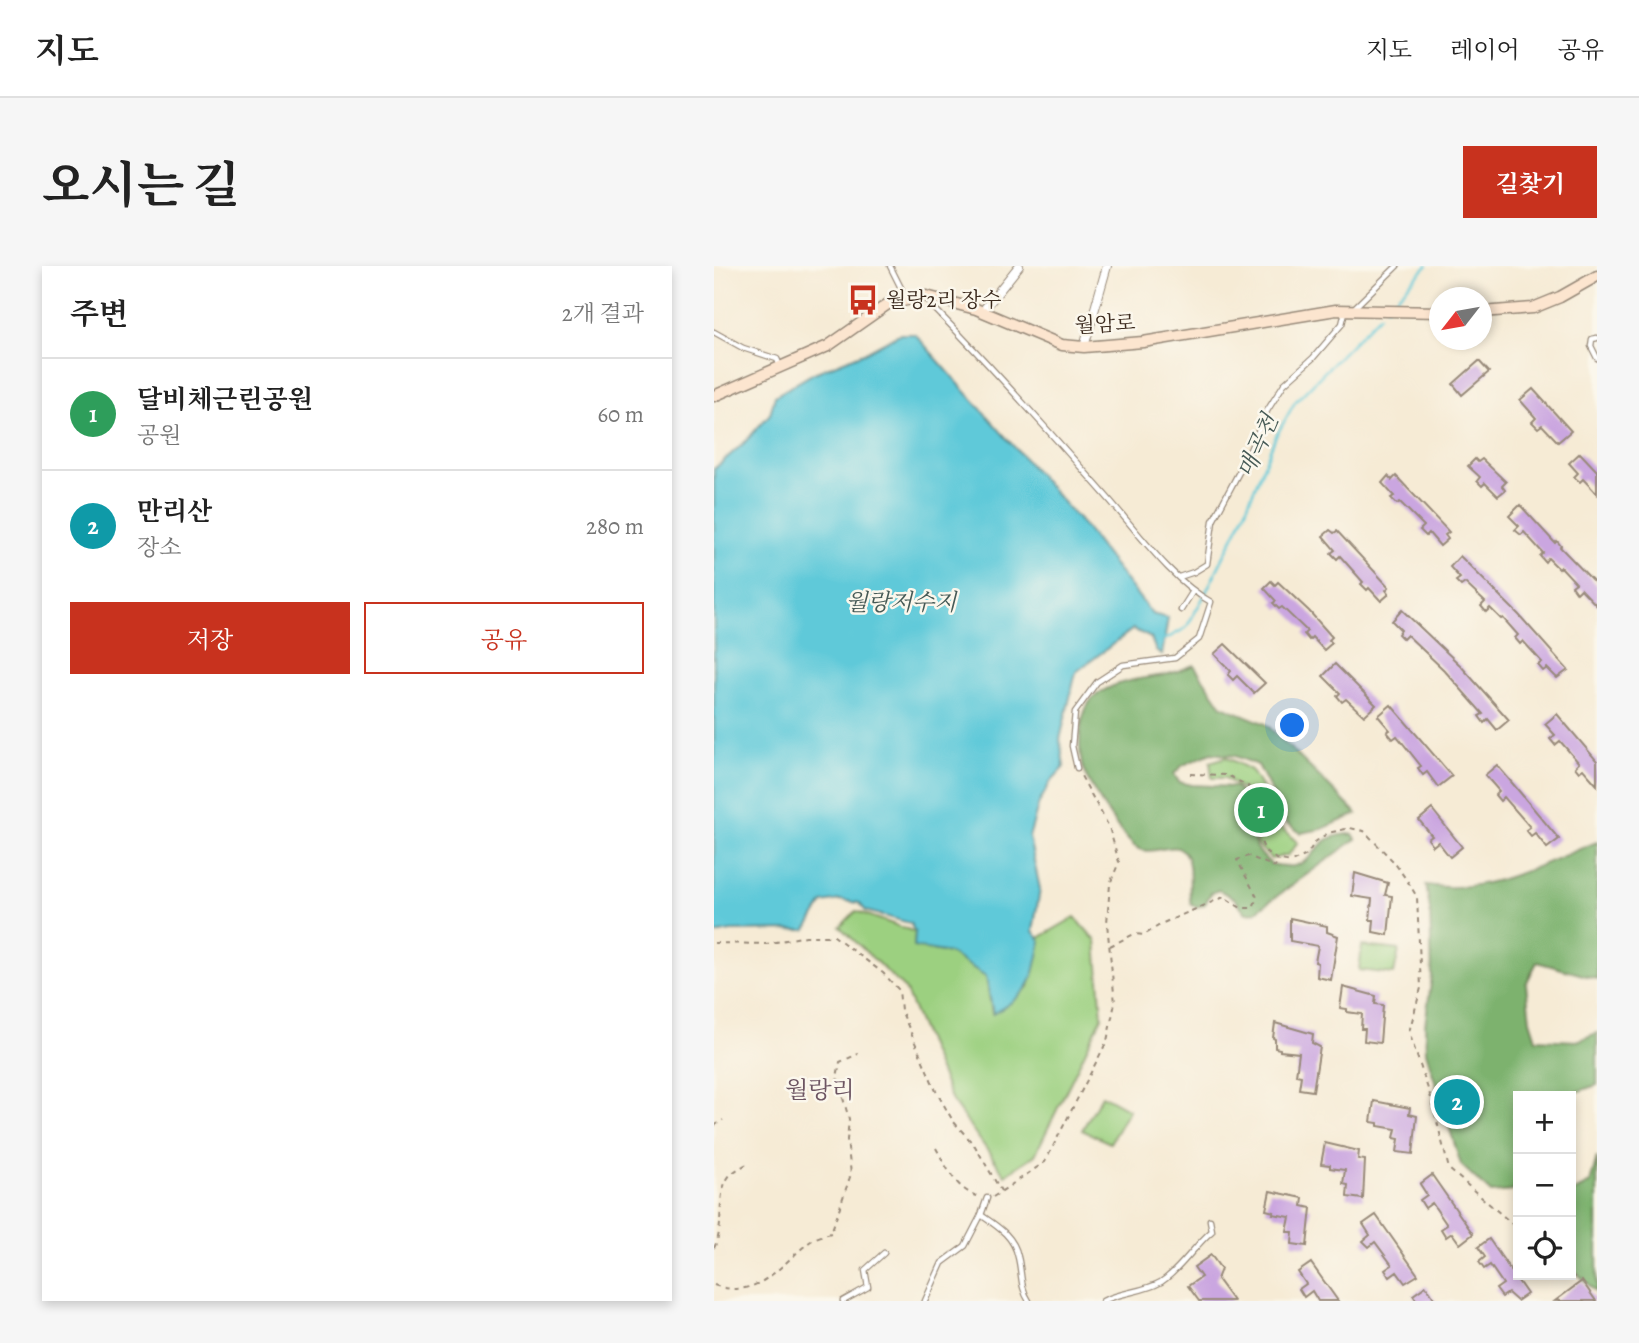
<!DOCTYPE html>
<html lang="ko">
<head>
<meta charset="utf-8">
<style>
	:root { --surface:#fff; --page:#f6f6f6; --text:#222; --muted:#767676; --line:#e0e0e0; --accent:#c8321e }
	body { margin:0; font-family:Alegreya,"Noto Serif KR",serif; background:var(--page); color:var(--text) }
	.controls { position:absolute; right:21px; bottom:21px; display:grid; overflow:hidden; border-radius:0px; box-shadow:0 4px 10px #0003 }
	.controls button { width:63px; height:63px; display:grid; place-items:center; padding:0; border:0; border-bottom:2px solid var(--line); background:var(--surface); color:var(--text); font:35px sans-serif }
	.compass { position:absolute; left:715px; top:21px; width:63px; height:63px; border-radius:50%; background:var(--surface); box-shadow:0 4px 10px #0003; rotate:239deg }
	.you { position:absolute; left:579px; top:460px; width:24px; height:24px; margin:-18px; border:5px solid #fff; border-radius:50%; background:#1a73e8; box-shadow:0 0 0 10px #1a73e833 }
	.badge { display:grid; place-items:center; width:46px; height:46px; border-radius:50%; background:var(--accent); color:#fff; font-size:23px; font-weight:700 }
	.pin { position:absolute; translate:-50% -50%; border:4px solid #fff; box-shadow:0 2px 7px #0006 }
	.list { margin:0; padding:0; list-style:none }
	h2 { display:flex; justify-content:space-between; align-items:center; height:91px; margin:0; padding:0 28px; font-size:30px }
	h2 small { font-size:23px; font-weight:400; color:var(--muted) }
	.list li { display:grid; grid-template-columns:46px 1fr auto; gap:21px; align-items:center; box-sizing:border-box; height:112px; padding:0 28px; border-top:2px solid var(--line) }
	.list b { display:block; font-size:26px; white-space:nowrap }
	.list p { margin:0; font-size:23px; white-space:nowrap; color:var(--muted) }
	.list em { font-size:23px; font-style:normal; color:var(--muted) }
	.actions { display:flex; gap:14px; padding:21px 28px }
	.actions a { flex:1; padding:16px 0; border:2px solid var(--accent); border-radius:0px; text-align:center; font-size:24px; color:var(--accent) }
	.actions .main { background:var(--accent); color:#fff }
	.icon { flex:none; width:38px; height:38px; fill:none; stroke:currentColor; stroke-width:2; stroke-linecap:round; stroke-linejoin:round }
	.map { position:relative; flex:none; width:883px; height:1035px; overflow:hidden; border-radius:0px }
	header { display:flex; align-items:center; gap:42px; box-sizing:border-box; height:98px; padding:0 35px; background:var(--surface); border-bottom:2px solid var(--line) }
	header strong { font-size:33px }
	nav { display:flex; gap:38px; margin-inline-start:auto; font-size:24px }
	.intro { display:flex; align-items:center; justify-content:space-between; box-sizing:border-box; height:168px; padding:0 42px }
	h1 { margin:0; font-size:49px }
	.button { padding:18px 32px; border-radius:0px; background:var(--accent); color:#fff; font-size:24px; font-weight:700 }
	main { display:flex; gap:42px; padding:0 42px }
	aside { flex:1; background:var(--surface); border-radius:0px; box-shadow:0 4px 10px #0003 }
	.map>svg:first-child { display:block }
	.green { fill:#9cd080; stroke:#6c7d4f; stroke-width:2 }
	.forest { fill:#7db26e; stroke:#5c6e46; stroke-width:2 }
	.water { fill:#5ec9d9; stroke:#4c7a7c; stroke-width:2 }
	.lines { fill:none; stroke-linecap:round; stroke-linejoin:round }
	.stream { stroke:#5ec9d9; stroke-width:2.5 }
	.building { fill:#caa6e0 }
	.lane-casing { stroke:#988a7a; stroke-width:7 }
	.street-casing { stroke:#988a7a; stroke-width:10 }
	.secondary-casing { stroke:#988a7a; stroke-width:13 }
	.path { stroke:#988a7a; stroke-width:2; stroke-dasharray:5 5; stroke-linecap:butt }
	.lane { stroke:#fff; stroke-width:4.5 }
	.street { stroke:#fff; stroke-width:8 }
	.secondary { stroke:#fce5cf; stroke-width:10 }
	.labels { text-anchor:middle; dominant-baseline:central; stroke-width:5; stroke-linejoin:round; paint-order:stroke }
	.poi-label { font-size:21px; fill:#3b2a1e; stroke:#fbf7ec; text-anchor:start }
	.street-label { font-size:21px; fill:#3b2a1e; stroke:#fbf7ec }
	.water-label { font-size:23px; font-style:italic; fill:#465a56; stroke:#fbf7ec }
	.quarter-label { font-size:24px; fill:#6d5562; stroke:#fbf7ec }
</style>
</head>
<body>
<header>
<strong>지도</strong>
<nav><a>지도</a><a>레이어</a><a>공유</a></nav>
</header>
<div class="intro"><h1>오시는 길</h1><a class="button">길찾기</a></div>
<main>
<aside>
<h2>주변<small>2개 결과</small></h2>
<ul class="list">
<li><span class="badge" style="background:#2e9e5b">1</span><div><b>달비체근린공원</b><p>공원</p></div><em>60 m</em></li>
<li><span class="badge" style="background:#0f9aa8">2</span><div><b>만리산</b><p>장소</p></div><em>280 m</em></li>
</ul>
<div class="actions"><a class="main">저장</a><a>공유</a></div>
</aside>
<div class="map">
<svg width="883" height="1035" viewBox="0 0 883 1035">
	<rect width="100%" height="100%" fill="#fbf7ec"/>
	<filter id="ink" filterUnits="userSpaceOnUse"><feTurbulence type="fractalNoise" baseFrequency=".0143" numOctaves="2"/><feDisplacementMap in="SourceGraphic" scale="14" xChannelSelector="R" yChannelSelector="G"/><feConvolveMatrix kernelMatrix="1 2 1 2 8 2 1 2 1" color-interpolation-filters="sRGB"/></filter>
	<filter id="wash" filterUnits="userSpaceOnUse"><feTurbulence type="fractalNoise" baseFrequency=".00686" numOctaves="4" result="noise"/><feDisplacementMap in="SourceGraphic" scale="28" xChannelSelector="R" yChannelSelector="G"/><feGaussianBlur stdDeviation="1.57" result="paint"/><feColorMatrix in="noise" values="0 0 0 0 0 0 0 0 0 0 0 0 0 0 0 0 0 1.4 0 .05"/><feComposite in="paint" operator="in"/></filter>
	<g filter="url(#wash)">
		<rect width="100%" height="100%" fill="#f6ebd5"/>
		<g class="green">
			<polygon points="512,491 537,504 554,532 562,557 584,577 574,589 557,593 543,578 533,527 511,512 498,512 496,496"/>
			<polygon points="142,645 201,666 200,681 235,687 272,710 278,747 315,721 325,672 361,651 382,675 388,751 321,889 291,909 238,835 191,723 126,661"/>
			<polygon points="648,680 685,684 680,708 645,704"/>
			<polygon points="388,829 415,844 396,877 368,864"/>
		</g>
		<g class="forest">
			<path d="M480,399l28,41 44,18 91,90 -35,15 -21,4 -15,-10 -8,-19 -20,-39 -23,-9 -24,-3 -28,12 -9,9 5,8 13,3 43,2c28,25 1,48 36,77 7,1 16,3 23,2 26,-6 19,-32 59,-32l3,5 -101,73 -9,1 -12,-15 -15,-8 -8,3 -6,11 -8,3 -6,-2c-4,-16 3,-39 -7,-53 -10,-12 -31,4 -45,-3 -15,-7 -53,-68 -57,-84 -4,-18 -3,-53 11,-67 19,-17 47,-19 71,-23 10,-2 20,-6 30,-10z"/>
			<path d="M883,576v137l-60,-17 -11,22 4,36 6,19 41,2 20,-8v52l-33,11h-46v74l-5,21 -22,2 -30,-28 -35,-113 -1,-27 7,-49 -2,-66 -4,-25c59,11 118,-22 171,-43z"/>
			<polygon points="883,891 883,1027 857,1001 857,927 876,917"/>
		</g>
		<path class="water" d="M185,68h16l168,191 69,89 16,4 -6,37 -6,-4 -5,-13 -18,-9 -57,43 -16,67 4,28 -13,14 -12,22 -10,34 11,52 -7,42 8,10c-9,44 -8,49 -48,73l-7,-38 -37,-23 -35,-6 1,-15 -5,-9 -44,-12 -7,-8 -19,-3 -17,3 -17,27 -75,1 -17,3v-465l31,-27 25,-28 5,-18 39,-23 50,-20z"/>
		<g class="lines">
			<g class="stream">
				<polyline points="673,41 713,0"/>
				<polyline points="449,372 452,373 472,362 488,334 526,258 561,172 581,136 666,49"/>
			</g>
		</g>
		<g id="blocks">
			<g class="building">
				<polygon points="765,95 775,106 748,129 739,118"/>
				<polygon points="819,123 857,165 844,176 828,159 824,162 818,156 822,152 806,134"/>
				<polygon points="866,187 883,205 883,228 869,213 866,216 860,211 864,207 855,197"/>
				<polygon points="761,193 764,196 768,193 792,216 788,220 791,224 784,230 771,217 768,220 763,215 766,211 754,200"/>
				<polygon points="674,210 678,214 682,210 735,266 731,269 734,273 726,280 715,267 712,270 706,264 710,260 686,236 683,238 677,232 680,230 668,217"/>
				<polygon points="806,239 841,277 843,275 847,280 846,281 883,319 883,340 867,323 863,327 858,320 862,317 847,301 845,303 834,292 831,296 826,290 829,287 810,266 807,269 801,264 805,260 795,250"/>
				<polygon points="616,264 620,267 623,265 675,321 672,324 675,328 667,335 655,322 653,324 647,318 649,316 626,290 623,293 617,287 621,284 609,270"/>
				<polygon points="746,290 805,349 854,404 843,412 833,402 829,405 824,399 828,396 809,375 806,378 801,372 804,369 789,352 787,353 776,342 772,346 767,340 771,336 751,317 747,320 742,315 746,312 736,301"/>
				<polygon points="557,315 561,319 564,316 595,345 618,371 615,374 618,377 610,384 598,371 595,374 590,368 593,365 568,341 565,343 559,337 562,335 550,322"/>
				<polygon points="688,344 746,399 795,454 783,464 774,453 770,457 765,450 769,448 730,404 693,369 689,373 684,368 687,364 678,355"/>
				<polygon points="511,378 551,417 540,427 523,410 519,414 514,409 517,405 500,388"/>
				<polygon points="621,398 662,439 650,450 632,433 628,436 623,430 626,427 609,410"/>
				<polygon points="677,439 738,510 724,521 713,506 709,509 704,502 707,500 683,470 679,473 673,466 676,464 664,450"/>
				<polygon points="843,448 883,495 883,519 869,503 865,506 861,501 865,497 846,475 841,479 836,473 841,469 831,458"/>
				<polygon points="783,499 845,573 833,582 821,567 817,570 812,564 816,561 790,531 786,535 781,529 785,525 771,509"/>
				<polygon points="718,543 748,581 736,591 724,576 719,580 714,573 718,570 705,554"/>
				<polygon points="641,607 674,617 671,629 678,630 674,669 659,666 660,654 656,654 658,633 638,630"/>
				<polygon points="576,652 613,660 613,666 624,670 617,714 603,711 604,697 601,696 604,680 576,675"/>
				<polygon points="629,721 662,730 661,738 669,739 666,777 650,775 651,763 647,763 648,748 633,746 633,743 626,742"/>
				<polygon points="561,757 599,768 598,777 606,781 599,825 585,823 587,810 582,809 585,787 566,785 566,783 561,782 561,773 559,772"/>
				<polygon points="660,835 696,842 695,848 703,850 699,888 683,886 685,873 680,872 682,863 664,860 664,857 657,856"/>
				<polygon points="611,877 645,885 644,893 651,894 649,933 633,931 634,919 629,918 631,904 616,902 616,899 607,898"/>
				<polygon points="718,909 759,968 746,978 738,967 732,971 727,963 733,959 718,937 711,942 706,934 713,929 706,918"/>
				<polygon points="556,925 589,932 588,940 597,942 593,980 578,978 579,966 573,966 576,951 559,948 560,946 552,944"/>
				<polygon points="662,949 704,1009 691,1017 683,1006 676,1011 671,1004 678,999 661,976 655,981 649,975 656,969 649,958"/>
				<polygon points="775,973 813,1028 803,1035 794,1027 788,1031 782,1023 789,1018 776,999 770,1003 765,996 771,991 764,981"/>
				<polygon points="497,989 507,1003 503,1013 519,1035 485,1035 474,1020 487,1011 480,1001"/>
				<polygon points="597,997 624,1035 604,1035 598,1025 590,1031 585,1023 592,1018 584,1006"/>
				<polygon points="868,1015 882,1035 841,1035"/>
				<polygon points="712,1020 722,1035 703,1035 699,1029"/>
			</g>
		</g>
	</g>
	<g filter="url(#ink)">
		<use href="#blocks" fill-opacity="0" stroke="#988a7a" stroke-width="2"/>
		<g class="lines">
			<g class="lane-casing">
				<g id="lane">
					<polyline points="176,0 192,32"/>
					<path d="M214,34l6,8c60,61 116,124 173,189 30,34 65,84 104,105l-12,37 -24,19 -52,7 -26,17 -22,30 -3,34 5,22"/>
					<polyline points="641,41 683,0"/>
					<polyline points="0,66 29,82 63,93 66,100"/>
					<polyline points="883,72 878,73 877,80 883,92"/>
					<polyline points="465,311 480,306 493,298 499,255 533,191 553,145 570,118 599,92 628,58 631,46"/>
					<polyline points="467,344 479,325"/>
					<polyline points="267,949 273,932"/>
					<polyline points="129,1035 154,1021 151,1004 170,987"/>
					<path d="M211,1035l17,-38 23,-17 16,-31c16,11 33,21 37,42 4,15 2,31 11,44"/>
					<path d="M389,1035c18,-9 41,-9 58,-19 19,-12 33,-36 51,-51l-2,-11"/>
				</g>
			</g>
			<g class="street-casing">
				<g id="street">
					<polyline points="268,46 305,0"/>
					<polyline points="370,81 393,0"/>
				</g>
			</g>
			<g class="secondary-casing">
				<g id="secondary">
					<polyline points="768,46 819,42 846,31 883,10"/>
					<polyline points="0,130 114,80 174,38 212,30 262,43 348,79 370,81 429,76 622,44 726,46"/>
				</g>
			</g>
			<g class="path">
				<polyline points="476,508 513,509 534,520 543,540 543,567 551,585 562,593 577,596 593,589 601,576 614,567 636,562 650,565 680,596 694,616 703,631 707,722 695,766 717,832 735,903 804,963"/>
				<polyline points="0,677 52,678 92,670 120,670 169,707 185,724 187,744 222,825 239,855 261,880 287,925"/>
				<polyline points="396,680 420,668 430,669 449,657 510,631 527,642 539,642 543,631 523,594 534,590 561,601 565,594"/>
				<polyline points="0,860 9,854"/>
				<path d="M222,882c11,20 21,44 45,49"/>
				<polyline points="279,931 331,896 393,775 401,737 393,657 396,618 405,596 395,561 366,508"/>
				<path d="M0,982c12,-22 0,-56 17,-74 6,-5 13,-8 19,-12"/>
				<polyline points="857,1008 861,1012"/>
				<path d="M0,1019c45,16 65,-20 97,-44 5,-4 13,-6 20,-8l20,-59 -4,-34 2,-21 -12,-42 3,-15 18,-8"/>
			</g>
			<use href="#lane" class="lane"/>
			<use href="#street" class="street"/>
			<use href="#secondary" class="secondary"/>
		</g>
	</g>
	<defs>
		<g id="bus-bare" transform="scale(2.415)"><path d="M-5-6H5V4H4V6H2V4H-2V6H-4V4H-5ZM-3.5-4V0h7V-4ZM-3.5 1.2v1.5H-2V1.2ZM2 1.2v1.5H3.5V1.2Z" fill="#c8321e" stroke="#fbf7ec" stroke-width="2.5" paint-order="stroke"/></g>
	</defs>
	<g fill-rule="evenodd">
		<use href="#bus-bare" x="149" y="34"/>
	</g>
	<g class="labels">
		<g class="poi-label">
			<text x="172" y="34">월랑2리 장수</text>
		</g>
		<g class="street-label">
			<text transform="translate(391 58) rotate(-3)">월암로</text>
		</g>
		<g class="water-label">
			<text transform="translate(544 180) rotate(-66)">매곡천</text>
			<text x="187" y="336">월랑저수지</text>
		</g>
		<g class="quarter-label">
			<text x="106" y="824">월랑리</text>
		</g>
	</g>
</svg>
<div class="controls">
<button>+</button>
<button>−</button>
<button><svg class="icon" aria-label="locate" viewBox="0 0 24 24"><circle cx="12" cy="12" r="6"/><path d="M12 2v4M12 18v4M2 12h4M18 12h4"/></svg></button>
</div>
<svg class="compass" viewBox="-18 -18 36 36"><path d="M0-13l5 13h-10z" fill="#e53935"/><path d="M0 13l5-13h-10z" fill="#767676"/></svg>
<div class="you"></div>
<div class="pin badge" style="left:547px;top:544px;background:#2e9e5b">1</div>
<div class="pin badge" style="left:743px;top:836px;background:#0f9aa8">2</div>
</div>
</main>
</body>
</html>
